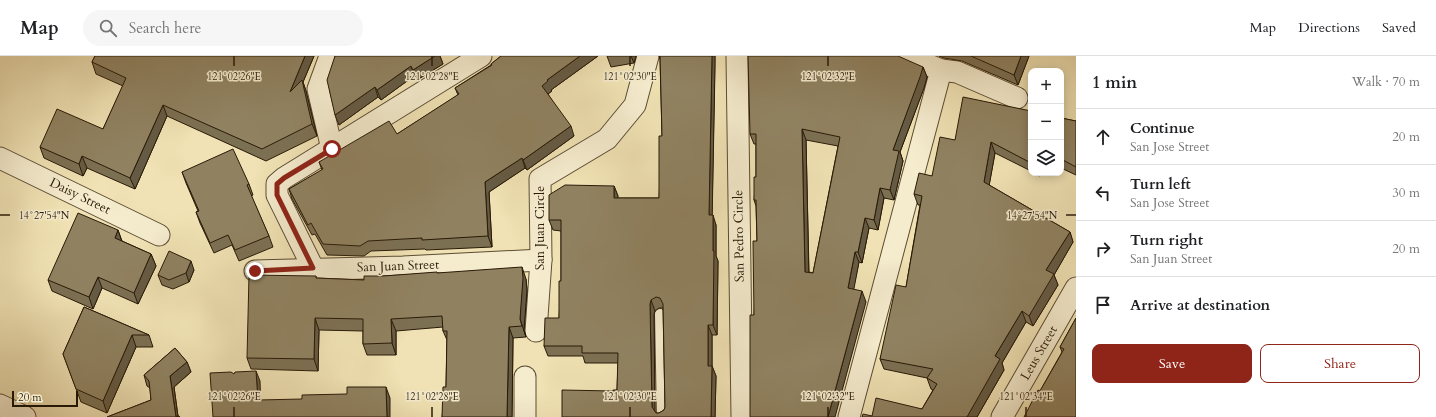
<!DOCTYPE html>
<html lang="en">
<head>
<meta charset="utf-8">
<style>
	:root { --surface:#fff; --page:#f6f6f6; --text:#202124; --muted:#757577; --line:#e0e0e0; --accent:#8f2418 }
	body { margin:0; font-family:Cardo,serif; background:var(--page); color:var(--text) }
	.controls { position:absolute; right:12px; top:12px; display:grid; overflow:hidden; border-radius:8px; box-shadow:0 2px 10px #0003 }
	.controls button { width:36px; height:36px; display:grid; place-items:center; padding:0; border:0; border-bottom:1px solid var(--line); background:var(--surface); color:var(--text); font:20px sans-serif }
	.scale { position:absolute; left:12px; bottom:10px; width:66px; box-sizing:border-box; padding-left:4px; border:2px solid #291a07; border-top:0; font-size:11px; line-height:14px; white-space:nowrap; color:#291a07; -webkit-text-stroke:3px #f5ecce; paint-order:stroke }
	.stop { position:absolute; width:12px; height:12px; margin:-9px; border:3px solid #8f2418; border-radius:50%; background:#fff }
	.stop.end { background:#8f2418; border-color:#fff; box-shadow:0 1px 4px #0008 }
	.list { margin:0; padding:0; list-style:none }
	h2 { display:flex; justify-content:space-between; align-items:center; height:52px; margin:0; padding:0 16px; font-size:17px }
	h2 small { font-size:13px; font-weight:400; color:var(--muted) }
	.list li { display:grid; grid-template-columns:26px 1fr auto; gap:12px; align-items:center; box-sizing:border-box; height:56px; padding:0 16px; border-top:1px solid var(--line) }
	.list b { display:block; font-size:15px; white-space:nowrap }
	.list p { margin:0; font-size:13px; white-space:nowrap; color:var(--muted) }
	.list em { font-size:13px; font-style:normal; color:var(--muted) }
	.actions { display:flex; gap:8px; padding:12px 16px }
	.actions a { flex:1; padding:9px 0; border:1px solid var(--accent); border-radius:8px; text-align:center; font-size:14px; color:var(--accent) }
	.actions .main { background:var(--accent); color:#fff }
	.icon { flex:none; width:22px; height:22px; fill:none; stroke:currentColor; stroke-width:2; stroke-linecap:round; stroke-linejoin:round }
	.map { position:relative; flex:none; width:1076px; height:361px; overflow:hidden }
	header { display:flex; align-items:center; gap:24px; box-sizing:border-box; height:56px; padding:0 20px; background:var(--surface); border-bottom:1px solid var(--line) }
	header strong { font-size:19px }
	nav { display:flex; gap:22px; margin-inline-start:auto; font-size:14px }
	.search { width:280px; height:36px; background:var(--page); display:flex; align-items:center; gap:10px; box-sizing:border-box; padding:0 14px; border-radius:22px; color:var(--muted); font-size:15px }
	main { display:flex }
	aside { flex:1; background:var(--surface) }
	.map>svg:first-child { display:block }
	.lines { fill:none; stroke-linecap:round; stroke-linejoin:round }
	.service-casing { stroke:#5b4c32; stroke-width:12 }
	.minor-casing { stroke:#5b4c32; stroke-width:23 }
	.service { stroke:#f5ecce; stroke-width:10 }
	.minor { stroke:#f5ecce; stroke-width:21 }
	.wall { fill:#7c7053; stroke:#291a07; fill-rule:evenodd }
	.shaded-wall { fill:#655b44; stroke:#291a07 }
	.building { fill:#908261; stroke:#291a07; fill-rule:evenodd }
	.route { stroke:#8f2418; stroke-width:5 }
	.ticks { fill:none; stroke:#291a07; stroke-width:1.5 }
	.labels { text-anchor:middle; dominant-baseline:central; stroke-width:3; stroke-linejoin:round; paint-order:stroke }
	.street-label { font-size:13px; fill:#291a07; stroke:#f5ecce }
	.ticks-label { font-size:10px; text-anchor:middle; fill:#291a07; stroke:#f5ecce; stroke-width:3; stroke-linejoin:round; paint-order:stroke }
</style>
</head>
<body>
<header>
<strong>Map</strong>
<div class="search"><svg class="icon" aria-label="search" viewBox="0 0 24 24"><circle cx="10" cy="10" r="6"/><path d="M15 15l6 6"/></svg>Search here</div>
<nav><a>Map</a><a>Directions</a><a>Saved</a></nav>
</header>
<main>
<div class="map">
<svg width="1076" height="361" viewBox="0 0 1076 361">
	<rect width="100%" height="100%" fill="#f0e2b4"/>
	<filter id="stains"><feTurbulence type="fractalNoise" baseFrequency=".005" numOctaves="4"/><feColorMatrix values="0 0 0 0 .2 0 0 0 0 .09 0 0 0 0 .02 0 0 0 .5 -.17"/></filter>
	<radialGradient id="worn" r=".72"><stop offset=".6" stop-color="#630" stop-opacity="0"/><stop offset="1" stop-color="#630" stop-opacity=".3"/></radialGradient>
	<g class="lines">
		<g class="service-casing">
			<polyline id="service" points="660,258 662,361"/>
		</g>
		<g class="minor-casing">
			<g id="minor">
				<polyline points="330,0 318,33 332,93"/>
				<polyline points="737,0 742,361"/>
				<polyline points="907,0 941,14 957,16 1017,42"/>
				<polyline points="0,102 159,179"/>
				<polyline points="313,212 277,139 277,128 284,122 481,0"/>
				<polyline points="255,215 403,211 541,204"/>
				<polyline points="536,275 541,204 540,123 607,83 635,49 648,0"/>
				<polyline points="0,349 25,361"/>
				<polyline points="525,361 525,321"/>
				<polyline points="849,361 941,14"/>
				<polyline points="1002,361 1076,232"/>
			</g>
		</g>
		<use href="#service" class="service"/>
		<use href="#minor" class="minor"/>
	</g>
	<g class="wall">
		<polygon points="95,0 314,0 303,26 306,35 317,80 266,105 167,60 135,133 87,112 83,120 44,102 40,91 103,73 123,30 96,18 92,6"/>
		<polygon points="335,0 440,0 443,8 417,24 414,20 381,44 378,41 339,69"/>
		<polygon points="501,0 598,0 551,34 552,35 548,38 574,80 527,114 525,112 489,136 492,191 426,194 425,193 371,195 364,200 327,199 315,178 312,179 292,143 289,133 322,114 319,106 397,78 458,39 455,32 491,9 491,8"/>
		<polygon points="607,0 636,0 634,7 611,11"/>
		<path d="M659,0h56l-3,159 4,10v31l2,5 -1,74h-5v31l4,10 -1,41h-153l51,-26 4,-1 1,-27h-33l-2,-7h-35l-4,-10 15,-28 2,-37v-50l-8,-1 -4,-10 65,-34 4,10 -1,2h42l3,-62 -2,-78v1zM659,252h4l2,99 -1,3 -5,3h-4l-1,-99 1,-3z"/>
		<polygon points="939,0 1029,0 1018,29 962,5 944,2"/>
		<path d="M923,11l4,10 -3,11 -24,64 3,9 -9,39 -10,-2 -6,32 -9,-2 -7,35 -3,-1 -6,28 13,12 -112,13 3,-74 -1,-35 -2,-6 2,-23v-33h-2l-4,-10zM806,84l32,6 -25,127 -4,-1z"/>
		<polygon points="1031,55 1031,115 995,97 989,129 1070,176 1073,186 1054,219 1058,229 1033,270 1026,266 1002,307 1004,314 977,361 872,360 922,353 933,334 931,333 927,322 884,313 880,303 906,231 920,149 918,149 914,138 932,120 955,84"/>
		<polygon points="1061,62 1076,65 1076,119 1061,112"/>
		<polygon points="182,116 249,128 253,139 251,140 269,180 273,191 239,205 232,189 214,197 200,167 196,156 198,155 186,127"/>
		<polygon points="1034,117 1042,117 1040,120"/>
		<polygon points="118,174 122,185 151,198 156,210 138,248 102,232 93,253 52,235 48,224"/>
		<polygon points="194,214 189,226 173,233 162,229 158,219"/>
		<polygon points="438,217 526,223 527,234 524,274 526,281 513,282 512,361 442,361 446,331 447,284 443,275 443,271 396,275 396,299 367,299 363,288 363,275 319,274 318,315 251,313 247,302 316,220 316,222 364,224 383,220"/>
		<polygon points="84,251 149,279 153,291 136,291 107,357 81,346 63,298"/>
		<polygon points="1076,262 1076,361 1040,335 1062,296 1060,291"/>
		<polygon points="175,292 187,306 191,316 174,331 178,360 179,360 180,361 107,361 151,344 150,332 147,330 144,319"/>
	</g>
	<g class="shaded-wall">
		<polygon points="305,0 314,0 303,26 306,35 317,80 312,68 290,36"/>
		<polygon points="435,0 440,0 443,8 417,24 413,14"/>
		<polygon points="580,0 598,0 551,34 552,35 545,40 542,30 547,24"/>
		<polygon points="631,0 636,0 634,7"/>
		<polygon points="712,0 715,0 715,11 712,169 709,159"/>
		<polygon points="1021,0 1029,0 1018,29 1014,19"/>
		<polygon points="411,10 414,20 381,44 377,34"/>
		<polygon points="923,11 927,21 924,32 900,96 903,105 894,144 890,134 893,94"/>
		<polygon points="375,31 378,41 339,69 335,59"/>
		<polygon points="163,49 167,60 135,133 130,122"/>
		<polygon points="571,70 574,80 527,114 523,104"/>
		<polygon points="802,73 806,84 809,227 805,216"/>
		<polygon points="991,86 995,97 988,136 984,126"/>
		<polygon points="82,100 87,112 83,120 79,108"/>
		<polygon points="522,102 525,112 489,136 492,191 488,180 485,126"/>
		<polygon points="1039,117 1042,117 1040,120"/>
		<polygon points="614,130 618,140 617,152 614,142"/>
		<polygon points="880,132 884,142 878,174 874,164"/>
		<polygon points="713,159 716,169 716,200 718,205 717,279 713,269"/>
		<polygon points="865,162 869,172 862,207 858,196"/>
		<polygon points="118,174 122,186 115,182"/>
		<polygon points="1070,176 1073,186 1054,219 1058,229 1033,270 1029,260 1046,214"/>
		<polygon points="855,196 859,206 852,243 848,232"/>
		<polygon points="151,198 156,210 138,248 134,237"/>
		<polygon points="191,205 194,214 189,226 186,217"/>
		<polygon points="522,211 526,223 527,234 524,274 526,281 520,263"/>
		<polygon points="98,221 102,232 93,253 89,241"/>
		<polygon points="862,235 866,246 835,361 828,361"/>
		<polygon points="651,244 655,255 654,258 655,361 652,351 650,248"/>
		<polygon points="1022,255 1026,266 1002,307 1004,314 977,361 967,361 995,300"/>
		<polygon points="315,262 319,274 318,315 314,303"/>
		<polygon points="391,263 396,275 396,299 392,287"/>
		<polygon points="708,269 712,279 712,320 708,310"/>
		<polygon points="509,271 513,282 512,361 507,361"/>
		<polygon points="132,279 136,291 107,357 103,345"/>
		<polygon points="187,306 191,316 174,331 178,361 176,361 170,320"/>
		<polygon points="712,310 716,320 715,361 711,361"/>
		<polygon points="256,315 260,325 261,355 258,344"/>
		<polygon points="386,331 390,342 390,361 387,361"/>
	</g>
	<g class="building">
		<polygon points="95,0 305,0 290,36 302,24 312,68 262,93 163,49 130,122 82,100 79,108 40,91 57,53 103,73 126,22 92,6"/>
		<polygon points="335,0 435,0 413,14 411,10 377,34 375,31 335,59 327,24"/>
		<polygon points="501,0 580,0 547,24 548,25 542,30 571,70 523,104 522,102 485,126 488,180 422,184 422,182 368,185 360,190 323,188 311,167 308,169 289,133 323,113 319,106 389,65 397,78 459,38 455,32 492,9 491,8"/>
		<path d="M660,0h52l-3,159h4v36h1l-1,74h-5v41h4l-1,51h-149v-27l51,1v-1h4l1,-37h-36v-7h-38l1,-28h14v-37h2v-61h-12v-25l16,-10 49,1v12h45v-62h3zM656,241l4,1 3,6 2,103 -1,3 -5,3h-3l-4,-6 -2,-103 1,-4z"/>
		<path d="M748,0h150l25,11 -3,10 -27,73 6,1 -9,39 -10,-2 -6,32 -9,-2 -7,34h-3l-7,36 14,3 -34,126h-78v-102h4l-1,-74h4l-1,-41h-2v-23h2v-43h-6zM802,73l38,8 -27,136 -8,-1z"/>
		<polygon points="971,0 1021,0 1014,19"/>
		<polygon points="963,41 1031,55 1031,107 991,86 984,126 1070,176 1046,214 1054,218 1029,260 1022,255 995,300 1000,303 967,361 862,361 863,358 872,360 876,342 922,353 937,328 927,322 933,313 880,303 896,229 906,231 922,140 914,138 919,117 932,120 940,81 955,84"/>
		<polygon points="1061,62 1076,65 1076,111 1061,103"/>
		<polygon points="233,93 249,128 247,129 269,180 235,194 228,179 210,187 196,156 199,155 182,116"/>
		<polygon points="78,157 118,174 115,182 151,198 134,237 98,221 89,241 48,224"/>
		<polygon points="169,195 191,205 186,217 169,224 158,219"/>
		<polygon points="522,211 523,222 520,263 522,270 509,271 507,361 442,361 443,331 446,331 447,275 443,275 442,260 391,263 392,287 363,288 363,263 315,262 314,303 247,302 249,219 316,220 316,222 364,224 364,220 383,220 437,216 437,217"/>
		<polygon points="84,251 149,279 132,279 103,345 76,333 63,298"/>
		<polygon points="1076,262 1076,361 1024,361 1038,334 1040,335 1064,293 1060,291"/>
		<polygon points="175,292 187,306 170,320 176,361 179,360 180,361 107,361 151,344 149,325 144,319"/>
		<polygon points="256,315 258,344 302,343 302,339 347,338 347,331 386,331 387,361 213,361 210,317 231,316 234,318 235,316"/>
	</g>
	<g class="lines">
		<polyline class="route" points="255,215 313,212 277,139 277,128 284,122 332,93"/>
	</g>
	<path class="ticks" d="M234,0v10M432,0v10M630,0v10M828,0v10M0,159h10M1066,159h10M234,351v10M432,351v10M630,351v10M828,351v10M1026,351v10"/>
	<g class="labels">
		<g class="street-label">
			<text transform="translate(80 140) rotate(26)">Daisy Street</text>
			<text transform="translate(540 172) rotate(-90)">San Juan Circle</text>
			<text transform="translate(739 180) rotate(-91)">San Pedro Circle</text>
			<text transform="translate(398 210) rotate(-2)">San Juan Street</text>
			<text transform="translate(1039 297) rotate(-60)">Leus Street</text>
		</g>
	</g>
	<g class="ticks-label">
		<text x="234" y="24">121°02'26"E</text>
		<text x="432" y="24">121°02'28"E</text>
		<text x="630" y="24">121°02'30"E</text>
		<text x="828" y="24">121°02'32"E</text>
		<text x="44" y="163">14°27'54"N</text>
		<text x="1032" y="163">14°27'54"N</text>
		<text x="234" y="344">121°02'26"E</text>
		<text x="432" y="344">121°02'28"E</text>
		<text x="630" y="344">121°02'30"E</text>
		<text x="828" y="344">121°02'32"E</text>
		<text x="1026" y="344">121°02'34"E</text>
	</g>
	<rect width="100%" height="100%" filter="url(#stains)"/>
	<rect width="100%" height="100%" fill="url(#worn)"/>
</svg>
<div class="controls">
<button>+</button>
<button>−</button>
<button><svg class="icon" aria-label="layers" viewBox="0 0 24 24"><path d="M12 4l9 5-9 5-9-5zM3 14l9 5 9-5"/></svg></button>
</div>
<div class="scale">20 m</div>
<div class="stop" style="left:332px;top:93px"></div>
<div class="stop end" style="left:255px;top:215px"></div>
</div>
<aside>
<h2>1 min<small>Walk · 70 m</small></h2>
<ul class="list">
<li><svg class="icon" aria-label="ahead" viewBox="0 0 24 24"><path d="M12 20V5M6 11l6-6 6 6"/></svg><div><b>Continue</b><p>San Jose Street</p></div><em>20 m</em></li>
<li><svg class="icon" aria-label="left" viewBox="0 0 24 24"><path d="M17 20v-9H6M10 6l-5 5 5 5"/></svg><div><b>Turn left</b><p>San Jose Street</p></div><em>30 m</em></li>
<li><svg class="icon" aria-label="right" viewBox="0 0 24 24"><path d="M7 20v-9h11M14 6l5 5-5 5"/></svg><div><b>Turn right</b><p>San Juan Street</p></div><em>20 m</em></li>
<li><svg class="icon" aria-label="arrive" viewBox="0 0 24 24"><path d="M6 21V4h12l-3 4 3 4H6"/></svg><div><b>Arrive at destination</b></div></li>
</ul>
<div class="actions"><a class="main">Save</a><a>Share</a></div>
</aside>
</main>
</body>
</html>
